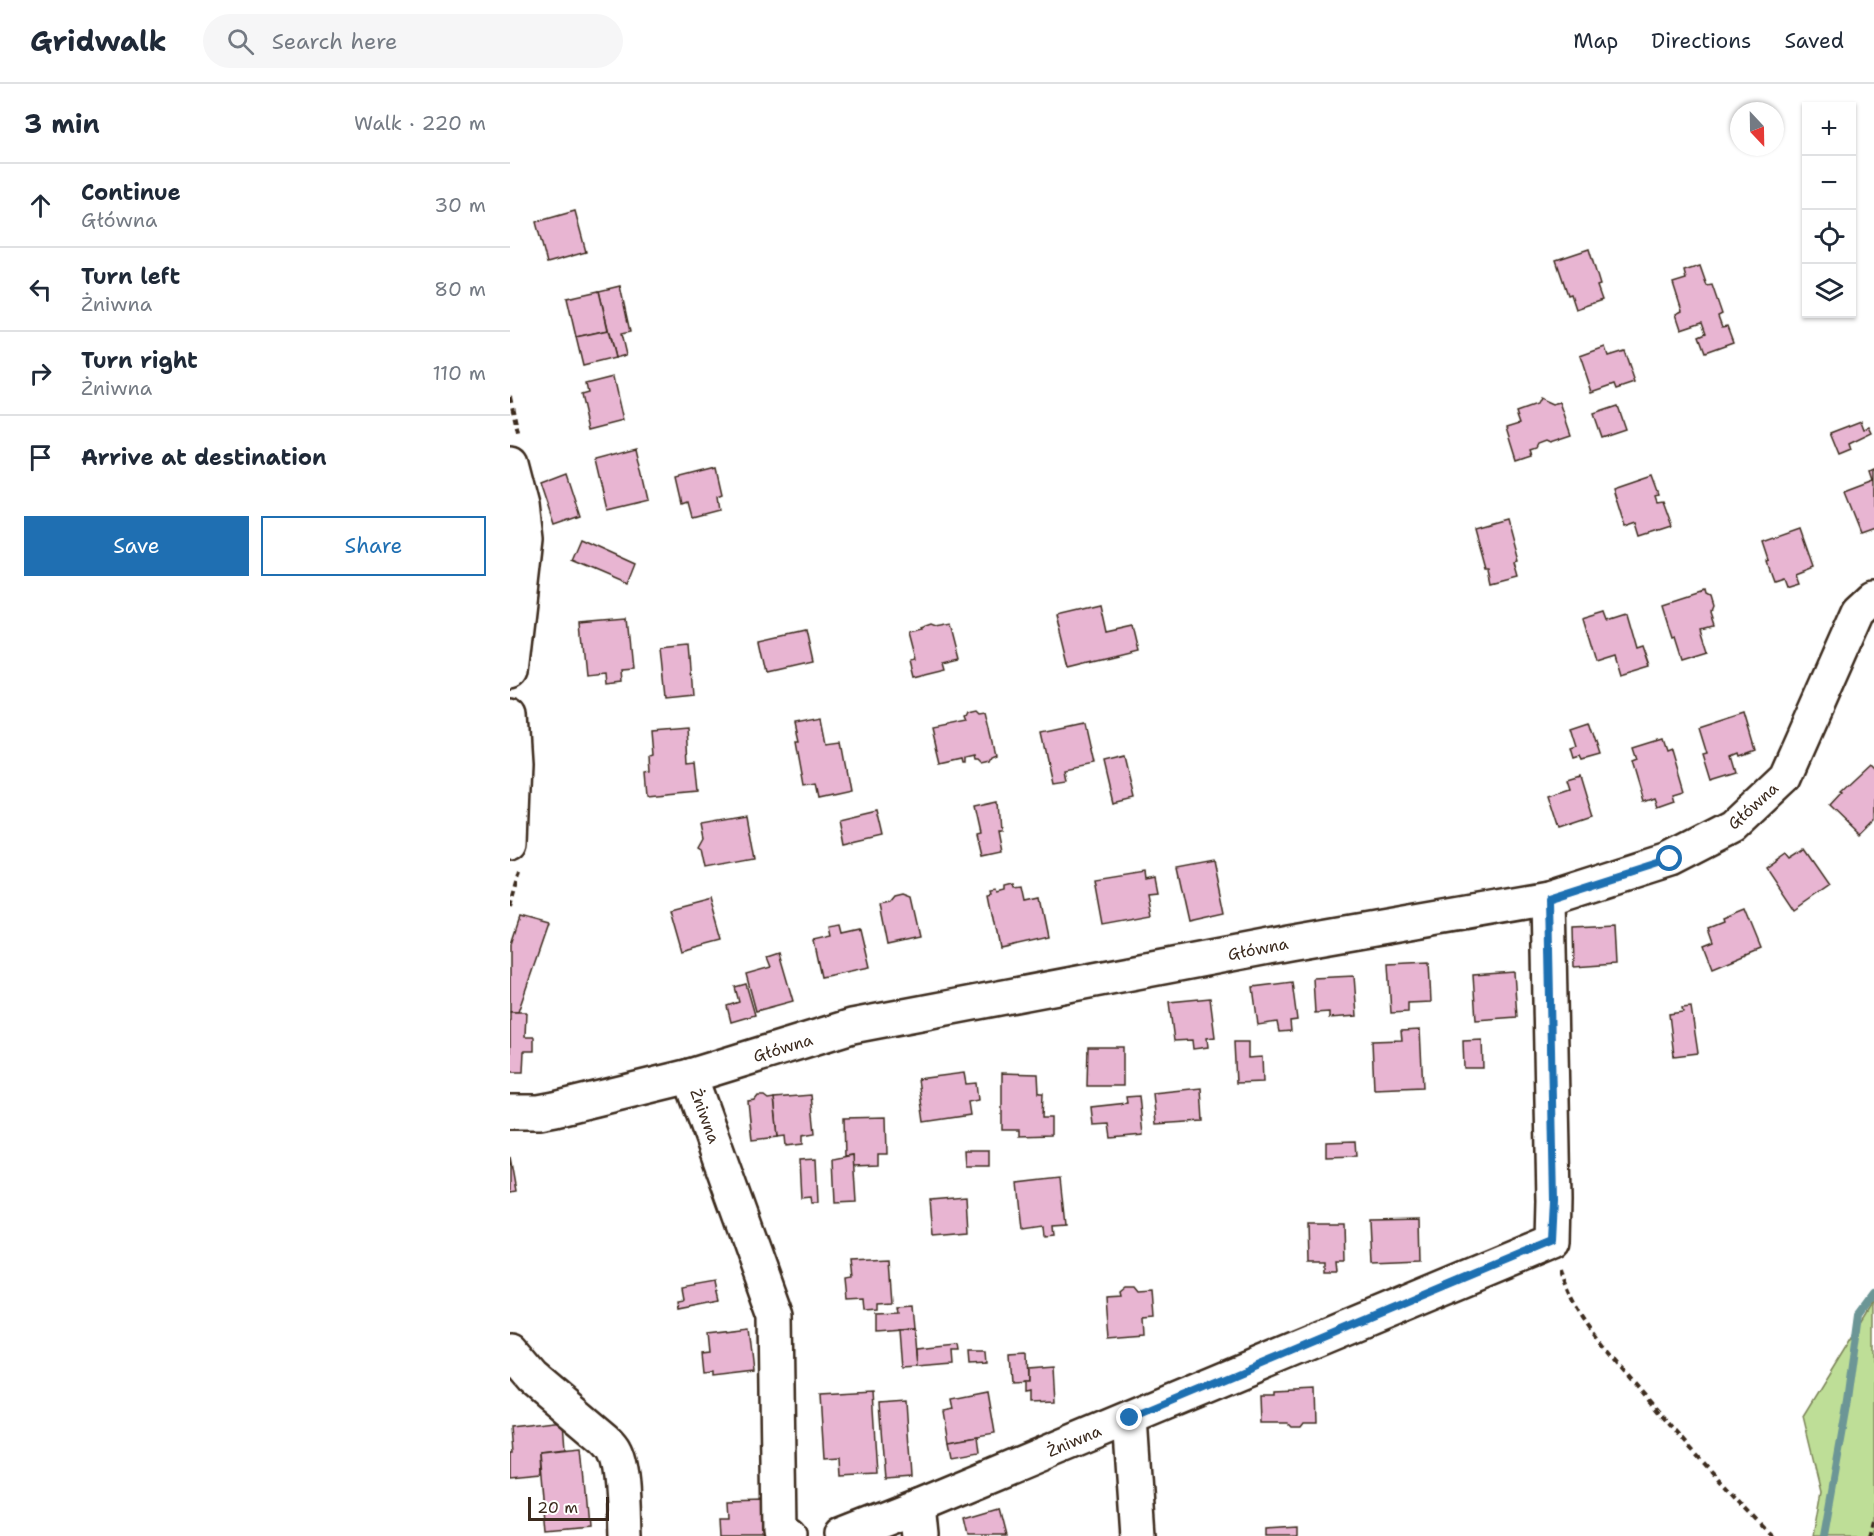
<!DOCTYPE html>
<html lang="en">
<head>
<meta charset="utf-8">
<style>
	:root { --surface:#fff; --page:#f6f6f7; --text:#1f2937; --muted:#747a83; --line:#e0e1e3; --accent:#1f6fb2 }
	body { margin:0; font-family:"Shantell Sans",sans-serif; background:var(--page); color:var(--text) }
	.controls { position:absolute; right:18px; top:18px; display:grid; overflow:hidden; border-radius:0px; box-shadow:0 2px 4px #0004 }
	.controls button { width:54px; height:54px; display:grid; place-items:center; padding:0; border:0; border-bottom:2px solid var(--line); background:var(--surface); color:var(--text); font:30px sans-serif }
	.compass { position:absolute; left:1220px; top:18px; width:54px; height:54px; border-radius:50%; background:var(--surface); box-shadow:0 2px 4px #0004; rotate:158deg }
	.scale { position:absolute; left:18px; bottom:15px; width:81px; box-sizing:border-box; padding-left:6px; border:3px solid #3b2a1e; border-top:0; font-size:16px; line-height:21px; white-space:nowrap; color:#3b2a1e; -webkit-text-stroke:4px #fff; paint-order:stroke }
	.stop { position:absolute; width:18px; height:18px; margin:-14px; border:4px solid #1f6fb2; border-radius:50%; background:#fff }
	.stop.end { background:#1f6fb2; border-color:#fff; box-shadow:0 2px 6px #0008 }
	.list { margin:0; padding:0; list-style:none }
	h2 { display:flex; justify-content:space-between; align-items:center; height:78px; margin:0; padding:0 24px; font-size:26px }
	h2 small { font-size:20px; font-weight:400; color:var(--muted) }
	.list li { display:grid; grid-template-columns:39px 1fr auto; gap:18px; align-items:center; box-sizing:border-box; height:84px; padding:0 24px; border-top:2px solid var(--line) }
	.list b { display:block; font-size:22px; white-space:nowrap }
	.list p { margin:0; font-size:20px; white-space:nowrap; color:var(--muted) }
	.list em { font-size:20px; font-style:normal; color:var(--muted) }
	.actions { display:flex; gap:12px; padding:18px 24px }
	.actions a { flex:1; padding:14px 0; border:2px solid var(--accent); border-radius:0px; text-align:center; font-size:21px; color:var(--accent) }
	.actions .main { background:var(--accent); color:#fff }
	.icon { flex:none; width:33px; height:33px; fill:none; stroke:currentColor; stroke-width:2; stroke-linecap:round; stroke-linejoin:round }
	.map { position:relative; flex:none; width:1364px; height:1452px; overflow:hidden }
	header { display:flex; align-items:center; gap:36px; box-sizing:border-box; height:84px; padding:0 30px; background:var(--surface); border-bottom:2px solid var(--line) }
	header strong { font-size:28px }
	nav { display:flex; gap:33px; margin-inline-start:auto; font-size:21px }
	.search { width:420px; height:54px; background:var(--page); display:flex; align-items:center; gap:15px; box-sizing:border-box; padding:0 21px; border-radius:33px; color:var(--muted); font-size:22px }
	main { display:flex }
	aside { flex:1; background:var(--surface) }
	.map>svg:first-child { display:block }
	.green { fill:#bede97; stroke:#7c845a; stroke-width:1.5 }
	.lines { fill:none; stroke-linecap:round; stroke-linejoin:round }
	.stream { stroke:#6c9696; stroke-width:8 }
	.building { fill:#e8b5d2; stroke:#3b2a1e; stroke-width:1.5 }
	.minor-casing { stroke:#3b2a1e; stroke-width:38 }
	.path { stroke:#3b2a1e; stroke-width:4; stroke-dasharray:6 4.5; stroke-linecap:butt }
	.minor { stroke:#fff; stroke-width:33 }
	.route { stroke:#1f6fb2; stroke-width:8 }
	.labels { text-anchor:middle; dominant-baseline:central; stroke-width:4.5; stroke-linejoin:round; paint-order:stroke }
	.street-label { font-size:16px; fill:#3b2a1e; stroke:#fff }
</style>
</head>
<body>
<header>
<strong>Gridwalk</strong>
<div class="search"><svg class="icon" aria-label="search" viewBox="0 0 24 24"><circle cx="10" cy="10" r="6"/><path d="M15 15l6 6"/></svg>Search here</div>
<nav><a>Map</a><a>Directions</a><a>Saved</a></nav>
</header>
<main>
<aside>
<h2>3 min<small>Walk · 220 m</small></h2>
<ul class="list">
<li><svg class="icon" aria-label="ahead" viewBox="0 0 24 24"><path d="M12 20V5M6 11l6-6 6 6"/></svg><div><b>Continue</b><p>Główna</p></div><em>30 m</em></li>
<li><svg class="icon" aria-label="left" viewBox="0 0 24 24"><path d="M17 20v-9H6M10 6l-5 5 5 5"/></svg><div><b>Turn left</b><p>Żniwna</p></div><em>80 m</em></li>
<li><svg class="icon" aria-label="right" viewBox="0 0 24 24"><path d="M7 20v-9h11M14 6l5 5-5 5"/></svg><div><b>Turn right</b><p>Żniwna</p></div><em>110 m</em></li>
<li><svg class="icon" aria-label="arrive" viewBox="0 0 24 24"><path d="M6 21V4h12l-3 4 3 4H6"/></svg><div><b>Arrive at destination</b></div></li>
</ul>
<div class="actions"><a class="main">Save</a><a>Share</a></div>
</aside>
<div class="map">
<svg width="1364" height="1452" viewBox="0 0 1364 1452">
	<rect width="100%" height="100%" fill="#fff"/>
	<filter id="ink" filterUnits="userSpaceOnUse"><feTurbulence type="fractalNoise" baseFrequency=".0167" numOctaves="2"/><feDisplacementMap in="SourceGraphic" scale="12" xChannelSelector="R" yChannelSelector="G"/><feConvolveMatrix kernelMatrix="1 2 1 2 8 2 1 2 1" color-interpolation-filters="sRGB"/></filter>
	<g filter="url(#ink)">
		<polygon class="green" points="1364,1216 1364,1452 1303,1452 1311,1406 1293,1332"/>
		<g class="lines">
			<polyline class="stream" points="1314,1452 1338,1317 1350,1228 1364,1209"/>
		</g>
		<g class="building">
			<polygon points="65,127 76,168 37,179 26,138"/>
			<polygon points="1079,165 1090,201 1087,202 1092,216 1066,225 1061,210 1058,211 1046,176"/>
			<polygon points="1190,182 1197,202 1202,201 1212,230 1208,232 1212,243 1217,242 1223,258 1195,268 1189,252 1196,249 1192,238 1171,245 1166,230 1172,227 1163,199 1176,195 1174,187"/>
			<polygon points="110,202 120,248 111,250 116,271 105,274 89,207"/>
			<polygon points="89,207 98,246 66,253 57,214"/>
			<polygon points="98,246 105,274 73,282 66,253"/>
			<polygon points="1095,263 1098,272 1114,267 1125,299 1107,305 1105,300 1082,308 1070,272"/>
			<polygon points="103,293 113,337 78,346 70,311 77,309 75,300"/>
			<polygon points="1029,315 1042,321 1050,319 1061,351 1040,358 1036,356 1028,359 1026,363 1020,365 1022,370 1007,375 997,343 1010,339 1006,328 1026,321"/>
			<polygon points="1107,322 1115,345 1091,353 1083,330"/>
			<polygon points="1351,337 1354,345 1359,343 1362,349 1339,360 1341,366 1329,371 1320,349"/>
			<polygon points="127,364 139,416 97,426 85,375"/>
			<polygon points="206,384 212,410 207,412 209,426 182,433 178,418 173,420 167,394"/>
			<polygon points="1364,386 1364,443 1350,448 1334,408 1363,397 1360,388"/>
			<polygon points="56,389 70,432 44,441 30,399"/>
			<polygon points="1141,392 1148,411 1145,412 1147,418 1153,417 1162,442 1131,452 1127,439 1115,443 1103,405"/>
			<polygon points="995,435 1006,476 1003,477 1007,491 980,498 977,484 974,484 963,444"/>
			<polygon points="1290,445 1303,482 1285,489 1288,497 1275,501 1272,493 1263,496 1256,477 1259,476 1253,458"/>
			<polygon points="70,455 125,480 117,500 61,476"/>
			<polygon points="1193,508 1194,512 1198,514 1201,524 1199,529 1203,541 1192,544 1199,566 1173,574 1166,552 1163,553 1153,521"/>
			<polygon points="590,521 596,548 623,542 629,567 560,584 547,531"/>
			<polygon points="1095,528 1098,536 1117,530 1127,565 1133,563 1140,583 1110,592 1104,572 1085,578 1072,535"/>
			<polygon points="116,534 121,584 109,585 110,596 95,598 94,587 75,589 70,538"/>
			<polygon points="442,539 451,574 434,578 436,585 403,593 399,577 404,576 397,549 411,546 410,544 421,540 426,542"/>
			<polygon points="296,546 303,578 259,588 252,556"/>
			<polygon points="179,562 183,611 155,614 150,565"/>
			<polygon points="466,627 469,630 475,629 485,670 480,672 478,676 470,678 467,675 464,675 463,671 454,673 454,678 452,678 451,674 429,679 421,646 456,639 454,634 456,633 458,629"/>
			<polygon points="1235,629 1246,666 1230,672 1229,669 1222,672 1227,689 1201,697 1193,671 1197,670 1189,644"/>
			<polygon points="312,635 317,660 331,658 340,707 308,714 305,700 294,702 286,658 289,658 285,640"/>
			<polygon points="1079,637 1090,671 1072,676 1070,672 1064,674 1061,664 1067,662 1061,643"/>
			<polygon points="573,640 582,680 553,686 555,696 542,698 531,649"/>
			<polygon points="176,644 178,677 186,676 189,706 137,711 135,688 140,687 139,672 142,671 140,647"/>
			<polygon points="1151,655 1155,667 1160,665 1172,706 1162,709 1164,716 1147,722 1144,714 1133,718 1121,678 1126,676 1122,664"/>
			<polygon points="614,673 624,715 603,720 593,678"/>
			<polygon points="1359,679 1364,684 1364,735 1349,750 1319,721 1331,708 1329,707"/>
			<polygon points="1070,691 1083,734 1050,745 1039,711 1060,704 1057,695"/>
			<polygon points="486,718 488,747 485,747 489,768 470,772 465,751 469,750 463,723"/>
			<polygon points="367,727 373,753 334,762 329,736"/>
			<polygon points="236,731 244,775 196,784 192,765 189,763 194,754 191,739"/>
			<polygon points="1295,765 1320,801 1284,826 1256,784 1277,769 1281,774"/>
			<polygon points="703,776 714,829 678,837 666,783"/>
			<polygon points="634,788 635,795 643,793 646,808 637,809 641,831 592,840 584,796"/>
			<polygon points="506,800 507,804 514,803 517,817 531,814 539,853 490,864 479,810 484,809 483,806 489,805 490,808 498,806 498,802"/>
			<polygon points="392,811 400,814 409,854 377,861 369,821 379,819 384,813"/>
			<polygon points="201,814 213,856 171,867 159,825"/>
			<polygon points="1235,825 1251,864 1203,884 1194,861 1204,857 1199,843 1214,837 1213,834"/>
			<polygon points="9,833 38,841 8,928 0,928 0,860"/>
			<polygon points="331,841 333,849 351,845 360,883 311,893 303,856 321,852 319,843"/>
			<polygon points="1103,842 1105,880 1064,883 1063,844"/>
			<polygon points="269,869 283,917 246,927 236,890 261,883 257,873"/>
			<polygon points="919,878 921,918 898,919 898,928 881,929 878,880"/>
			<polygon points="1004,888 1007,933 966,936 963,891"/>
			<polygon points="844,892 847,932 819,934 819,928 805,929 803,894"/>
			<polygon points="782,898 787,936 780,937 781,947 769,948 767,938 748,941 743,903"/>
			<polygon points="236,900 245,931 221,938 217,922 229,918 225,903"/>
			<polygon points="700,914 705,953 697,954 698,963 683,965 682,956 664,957 659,918"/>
			<polygon points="1181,923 1188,969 1164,972 1159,930 1173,928 1172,924"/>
			<polygon points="0,928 16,928 15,953 24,953 24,967 14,967 13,988 0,988"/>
			<polygon points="910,946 913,1003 864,1005 862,957 892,956 891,947"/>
			<polygon points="972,956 973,984 954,984 953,957"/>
			<polygon points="724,958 738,958 738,974 752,973 753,998 726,999"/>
			<polygon points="578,963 613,963 613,1002 577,1002"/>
			<polygon points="454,989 456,1000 466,999 468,1016 458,1018 460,1031 414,1038 408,995"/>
			<polygon points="492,989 528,990 529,1009 533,1009 532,1034 541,1034 541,1051 509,1052 509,1046 492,1046"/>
			<polygon points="691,1004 693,1037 646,1040 643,1009"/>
			<polygon points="301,1011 305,1049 293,1051 293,1060 276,1062 275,1052 268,1053 264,1014"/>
			<polygon points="248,1012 254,1012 258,1015 264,1014 268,1053 242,1056 238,1017 245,1016"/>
			<polygon points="629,1012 633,1051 601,1054 599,1040 583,1041 581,1023 617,1019 616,1013"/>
			<polygon points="376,1033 377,1070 368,1070 368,1081 343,1082 343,1071 335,1072 334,1034"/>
			<polygon points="845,1057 846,1072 816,1073 816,1058"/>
			<polygon points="454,1066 479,1066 479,1082 455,1082"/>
			<polygon points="343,1071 346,1118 325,1119 323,1075"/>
			<polygon points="0,1073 6,1107 0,1108"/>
			<polygon points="306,1075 308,1119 301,1119 300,1113 291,1114 289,1076"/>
			<polygon points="550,1094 555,1141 541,1142 542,1152 533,1153 532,1143 513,1146 508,1099"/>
			<polygon points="456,1112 458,1148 423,1151 420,1115"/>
			<polygon points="911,1135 912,1176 862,1178 860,1136"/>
			<polygon points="797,1140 833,1140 834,1176 826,1176 827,1186 815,1186 815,1177 798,1177"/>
			<polygon points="380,1176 383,1217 368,1218 368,1225 355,1226 354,1215 337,1216 335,1196 341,1195 339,1178"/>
			<polygon points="205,1197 209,1214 168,1222 167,1215 173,1214 171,1203"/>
			<polygon points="615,1201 625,1201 629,1206 643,1205 645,1233 634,1234 635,1251 597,1254 594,1211 610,1210 609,1206"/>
			<polygon points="402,1221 404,1245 366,1248 366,1229 388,1228 387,1222"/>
			<polygon points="239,1244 244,1288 202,1293 202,1289 193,1290 191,1270 199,1269 197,1249"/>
			<polygon points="404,1245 407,1284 391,1285 388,1246"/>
			<polygon points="448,1262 449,1268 443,1268 444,1281 407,1284 406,1266"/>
			<polygon points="516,1268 517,1299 500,1300 498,1269"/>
			<polygon points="458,1269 474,1269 475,1280 459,1281"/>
			<polygon points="543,1283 545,1318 518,1319 518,1308 512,1309 512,1299 517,1299 517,1285"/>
			<polygon points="806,1306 807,1338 794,1338 791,1342 781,1342 778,1339 750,1339 749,1311 764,1311 764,1308"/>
			<polygon points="362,1308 367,1390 332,1392 331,1373 314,1374 310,1311"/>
			<polygon points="478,1308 485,1349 439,1357 434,1327 444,1325 442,1315"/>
			<polygon points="396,1317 401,1394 375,1396 369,1319"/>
			<polygon points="53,1337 55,1365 30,1368 31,1389 0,1392 0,1369 2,1369 0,1343"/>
			<polygon points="468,1352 470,1368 442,1373 439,1357"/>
			<polygon points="71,1364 78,1444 37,1448 30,1368"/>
			<polygon points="254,1415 255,1452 211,1452 210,1433 219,1433 218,1416"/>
			<polygon points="487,1425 494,1452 457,1452 453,1435"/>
			<polygon points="786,1443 786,1452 754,1452 754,1445"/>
		</g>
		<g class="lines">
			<g class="minor-casing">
				<g id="minor">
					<polyline points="0,380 11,422 15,456 0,588"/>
					<polyline points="0,633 3,679 0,758"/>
					<polyline points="180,992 266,1231 269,1448 279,1452"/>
					<polyline points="0,1028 29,1028 45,1025 180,992 342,942 779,859 1038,814 1160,775 1222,743 1276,692 1349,527 1364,513"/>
					<path d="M0,1267l23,27 72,61c3,3 7,7 9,11 10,18 9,65 10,86"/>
					<polyline points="620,1334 628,1452"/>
					<polyline points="408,1422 411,1452"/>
					<polyline points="332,1452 408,1422 1043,1157 1044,1117 1038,814"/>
				</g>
			</g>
			<g class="path">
				<polyline points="0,312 9,353"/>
				<polyline points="0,824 11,784"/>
				<path d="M1051,1186c11,42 42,76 69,108 45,54 93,107 142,158"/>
				<polyline points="1359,1452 1364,1432"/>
			</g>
			<use href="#minor" class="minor"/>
		</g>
	</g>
	<g class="lines" filter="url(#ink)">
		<polyline class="route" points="620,1334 1042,1157 1044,1117 1038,814 1160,775"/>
	</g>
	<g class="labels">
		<g class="street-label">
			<text transform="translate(1243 722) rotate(-42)">Główna</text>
			<text transform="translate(748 865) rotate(-11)">Główna</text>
			<text transform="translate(273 964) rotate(-17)">Główna</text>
			<text transform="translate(195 1032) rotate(70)">Żniwna</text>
			<text transform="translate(564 1357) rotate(-23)">Żniwna</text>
		</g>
	</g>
</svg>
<div class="controls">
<button>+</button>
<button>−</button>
<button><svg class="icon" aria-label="locate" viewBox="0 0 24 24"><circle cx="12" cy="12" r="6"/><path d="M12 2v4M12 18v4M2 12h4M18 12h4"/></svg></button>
<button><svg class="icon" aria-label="layers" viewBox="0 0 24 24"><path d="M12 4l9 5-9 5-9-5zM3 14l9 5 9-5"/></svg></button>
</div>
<svg class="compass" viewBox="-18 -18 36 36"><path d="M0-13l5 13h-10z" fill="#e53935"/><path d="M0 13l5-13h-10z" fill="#747a83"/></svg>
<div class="scale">20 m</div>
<div class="stop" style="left:1160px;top:775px"></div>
<div class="stop end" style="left:620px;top:1334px"></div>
</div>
</main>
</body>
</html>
